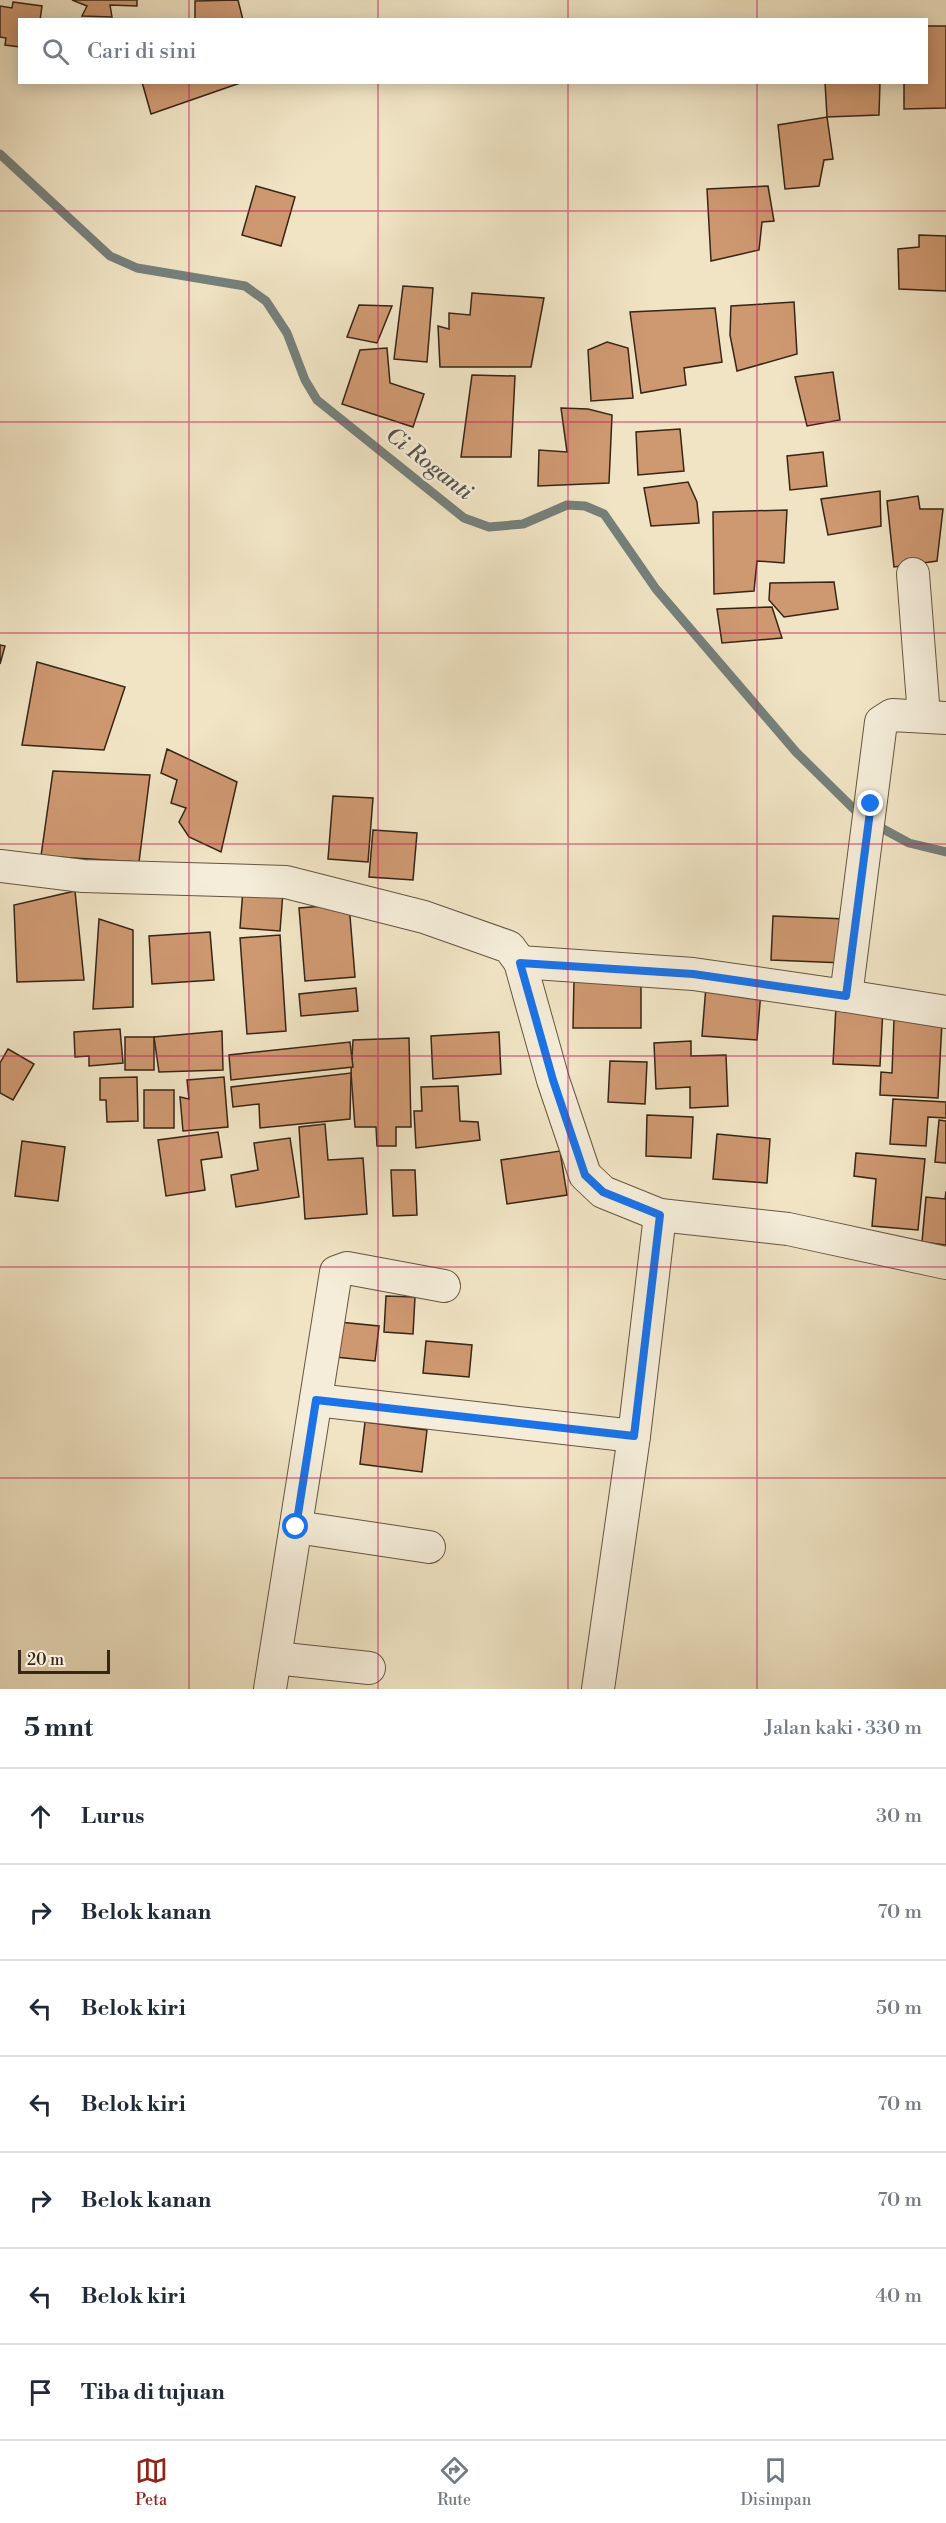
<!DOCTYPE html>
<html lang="id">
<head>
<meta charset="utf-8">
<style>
	:root { --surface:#fff; --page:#f6f6f7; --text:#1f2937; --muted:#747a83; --line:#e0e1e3; --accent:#8f2418 }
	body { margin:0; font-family:"Libre Bodoni",serif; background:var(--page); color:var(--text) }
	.scale { position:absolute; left:18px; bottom:15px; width:92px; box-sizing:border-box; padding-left:6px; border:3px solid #372515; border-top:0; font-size:16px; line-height:21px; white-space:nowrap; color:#372515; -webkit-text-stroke:4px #f5edd9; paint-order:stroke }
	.stop { position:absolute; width:18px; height:18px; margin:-14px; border:4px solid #1a73e8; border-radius:50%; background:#fff }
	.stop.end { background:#1a73e8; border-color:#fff; box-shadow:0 2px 6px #0008 }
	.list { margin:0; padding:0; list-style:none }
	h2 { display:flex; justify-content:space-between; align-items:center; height:78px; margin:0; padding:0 24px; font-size:26px }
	h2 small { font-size:20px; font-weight:400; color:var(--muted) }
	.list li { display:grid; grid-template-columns:39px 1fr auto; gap:18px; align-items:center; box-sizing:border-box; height:96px; padding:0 24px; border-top:2px solid var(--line) }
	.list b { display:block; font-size:22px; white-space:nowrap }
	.list em { font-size:20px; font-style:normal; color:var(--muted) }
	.icon { flex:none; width:33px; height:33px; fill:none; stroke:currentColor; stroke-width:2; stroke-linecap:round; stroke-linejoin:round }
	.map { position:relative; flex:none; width:946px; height:1689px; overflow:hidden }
	.search { position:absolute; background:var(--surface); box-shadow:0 3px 15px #0003; left:18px; right:18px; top:18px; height:66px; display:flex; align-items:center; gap:15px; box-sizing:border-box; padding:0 21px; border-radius:0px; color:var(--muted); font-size:22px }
	.sheet { height:750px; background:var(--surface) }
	nav { display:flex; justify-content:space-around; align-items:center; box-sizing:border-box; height:84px; border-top:2px solid var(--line); background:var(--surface); font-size:16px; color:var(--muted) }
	nav a { display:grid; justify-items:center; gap:3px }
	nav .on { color:var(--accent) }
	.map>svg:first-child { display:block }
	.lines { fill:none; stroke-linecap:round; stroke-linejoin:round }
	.stream { stroke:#75807b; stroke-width:9 }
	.building { fill:#ce9871; stroke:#372515; stroke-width:1.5 }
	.street-casing { stroke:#655541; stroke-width:34 }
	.street { stroke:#f5edd9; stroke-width:32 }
	.route { stroke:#1a73e8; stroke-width:8 }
	.grid { fill:none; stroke:#c2185b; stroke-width:1.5; stroke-opacity:0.55 }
	.labels { text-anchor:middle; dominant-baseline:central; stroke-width:5; stroke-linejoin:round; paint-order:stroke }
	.water-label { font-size:22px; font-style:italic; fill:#565248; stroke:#f5edd9 }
</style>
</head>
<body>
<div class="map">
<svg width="946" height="1689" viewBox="0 0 946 1689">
	<rect width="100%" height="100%" fill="#f0e4c4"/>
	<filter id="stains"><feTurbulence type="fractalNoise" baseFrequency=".00333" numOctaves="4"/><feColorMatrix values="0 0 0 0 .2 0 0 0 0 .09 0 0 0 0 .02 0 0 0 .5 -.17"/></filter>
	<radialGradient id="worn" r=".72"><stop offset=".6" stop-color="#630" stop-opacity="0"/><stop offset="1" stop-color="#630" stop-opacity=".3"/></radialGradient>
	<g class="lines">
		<g class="stream">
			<polyline points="0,154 110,256 137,268 245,286 266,301 287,333 305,380 317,400 464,518 489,527 523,524 567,505 585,506 604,514 656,589 796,752 862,817"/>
			<polyline points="874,824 909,843 946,852"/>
		</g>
	</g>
	<g class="building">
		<polygon points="72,0 137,0 137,6 110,5 112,17 82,16 87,6"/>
		<polygon points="238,0 243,20 195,20 195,1"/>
		<polygon points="13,2 42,6 40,20 20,20 20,47 5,45 6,38 0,37 0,6 12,8"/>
		<polygon points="926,26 946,26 946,108 904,109 904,82 926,82"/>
		<polygon points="142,82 243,82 151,114"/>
		<polygon points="825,82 880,82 879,115 827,117"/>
		<polygon points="827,117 833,159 824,160 819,186 785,189 778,125"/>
		<polygon points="256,186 295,197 281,246 242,235"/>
		<polygon points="768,186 774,221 762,222 759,250 711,261 707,189"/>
		<polygon points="919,235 946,236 946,291 899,289 898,249 919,247"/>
		<polygon points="403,286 433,288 427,362 394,359"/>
		<polygon points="472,293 544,298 531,367 440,367 438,326 449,329 449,313 470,315"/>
		<polygon points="794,302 797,354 737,371 730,335 731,306"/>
		<polygon points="359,305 392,306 377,343 347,337"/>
		<polygon points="715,308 722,362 684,368 686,385 641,393 630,312"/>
		<polygon points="607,342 628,348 633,398 591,401 588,350"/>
		<polygon points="387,348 390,383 424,394 413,427 342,404 360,350"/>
		<polygon points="833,372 840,420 807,426 795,377"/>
		<polygon points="472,375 515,376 511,457 461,457"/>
		<polygon points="561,408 588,409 612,415 609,483 538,486 539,450 567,452"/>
		<polygon points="680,429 684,471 638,475 636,432"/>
		<polygon points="823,452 827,486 790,490 787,456"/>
		<polygon points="688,482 697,502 699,523 651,526 644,488"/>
		<polygon points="880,491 881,526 828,535 821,499"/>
		<polygon points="918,496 920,509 943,509 937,561 894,567 887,501"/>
		<polygon points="787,510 784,563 757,561 754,591 714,594 713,512"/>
		<polygon points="834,582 838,609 784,617 769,600 770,583"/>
		<polygon points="772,607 782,638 722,643 717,609"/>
		<polygon points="0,645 5,646 0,664"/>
		<polygon points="37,662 125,687 104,750 22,745"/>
		<polygon points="167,749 237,782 221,852 189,837 179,822 186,808 171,803 177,780 161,773"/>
		<polygon points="53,771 150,775 139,862 41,856"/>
		<polygon points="333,796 373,798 368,862 328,859"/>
		<polygon points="373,830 417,833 413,880 369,877"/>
		<polygon points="243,889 283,892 280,931 240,928"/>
		<polygon points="75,891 84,980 17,982 14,905"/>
		<polygon points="349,904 355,977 305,981 299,908"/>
		<polygon points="773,916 846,919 844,963 771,960"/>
		<polygon points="99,919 133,930 133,1007 93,1009"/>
		<polygon points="210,932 214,980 152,984 149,936"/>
		<polygon points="280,935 286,1031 247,1034 240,938"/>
		<polygon points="574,980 641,980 641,1028 573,1028"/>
		<polygon points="706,986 761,991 757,1040 702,1036"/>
		<polygon points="356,988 358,1011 301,1016 299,994"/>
		<polygon points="836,1006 883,1008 880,1066 833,1064"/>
		<polygon points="894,1020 942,1022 938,1098 880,1095 881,1072 892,1073"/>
		<polygon points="120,1029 123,1063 89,1066 89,1056 75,1057 74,1032"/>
		<polygon points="222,1031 223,1070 159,1072 154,1037"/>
		<polygon points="499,1032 501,1074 433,1079 431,1036"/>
		<rect x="125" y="1037" width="29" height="33"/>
		<polygon points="409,1038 411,1127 396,1127 396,1146 377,1146 376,1127 355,1127 351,1073 353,1040"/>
		<polygon points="691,1041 691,1056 726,1055 728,1106 690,1108 690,1087 656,1089 654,1043"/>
		<polygon points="350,1042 353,1067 231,1080 229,1055"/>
		<polygon points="8,1049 34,1064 13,1100 0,1093 0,1063"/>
		<polygon points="610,1061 647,1062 645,1104 608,1102"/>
		<polygon points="351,1073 350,1119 260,1128 259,1104 233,1107 231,1087"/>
		<polygon points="137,1077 138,1121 107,1122 106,1100 100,1100 100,1078"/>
		<polygon points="224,1077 228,1127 183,1131 180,1097 189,1099 187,1080"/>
		<polygon points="458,1086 460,1121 478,1122 480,1140 416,1148 414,1111 422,1111 421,1087"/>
		<rect x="144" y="1090" width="30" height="38"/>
		<polygon points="893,1099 946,1102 946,1118 928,1117 926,1146 890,1144"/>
		<polygon points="647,1115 693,1117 691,1158 646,1156"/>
		<polygon points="939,1120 946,1121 946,1163 935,1162"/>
		<polygon points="325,1124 328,1160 363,1158 367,1214 305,1219 299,1127"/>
		<polygon points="218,1132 222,1157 201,1160 205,1190 166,1196 158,1140"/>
		<polygon points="717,1134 770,1139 767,1183 713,1179"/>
		<polygon points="290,1138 299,1197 236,1207 231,1175 258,1170 254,1143"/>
		<polygon points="22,1141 65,1147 58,1201 15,1196"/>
		<polygon points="560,1151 567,1195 507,1204 501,1160"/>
		<polygon points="856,1153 925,1159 918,1230 872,1226 876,1179 854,1176"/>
		<polygon points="391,1170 415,1170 417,1215 393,1216"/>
		<polygon points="946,1191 946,1245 922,1242 926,1197 945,1199"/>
		<polygon points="386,1296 415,1297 413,1334 384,1332"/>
		<polygon points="339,1322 379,1326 375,1361 335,1357"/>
		<polygon points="426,1341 472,1345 469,1377 423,1373"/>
		<polygon points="365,1422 427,1430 422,1472 360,1464"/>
	</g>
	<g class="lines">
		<g class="street-casing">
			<g id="street">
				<polyline points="913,574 924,716"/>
				<polyline points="0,866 83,876 286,882 424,917 509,947 520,962 553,1080 585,1175 603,1192 660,1215 788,1229 946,1263"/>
				<polyline points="520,962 693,974 846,996 946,1012"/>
				<polyline points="846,996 881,722 892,715 946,718"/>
				<polyline points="316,1400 634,1436"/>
				<polyline points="296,1527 429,1547"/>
				<polyline points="275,1658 369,1668"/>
				<polyline points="270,1689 336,1272 347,1268 444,1286"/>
				<polyline points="598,1689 634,1436 660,1215"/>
			</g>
		</g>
		<use href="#street" class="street"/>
	</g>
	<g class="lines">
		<polyline class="route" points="296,1527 316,1400 634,1436 660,1215 603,1192 585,1175 553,1080 520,963 693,974 846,996 871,804"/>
	</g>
	<path class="grid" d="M189,0v20M378,0v20M568,0v20M757,0v20M189,82v1607M378,82v1607M568,82v1607M757,82v1607M0,211h946M0,422h946M0,633h946M0,844h946M0,1056h946M0,1267h946M0,1478h946"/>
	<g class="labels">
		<g class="water-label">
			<text transform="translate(429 464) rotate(38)">Ci Roganti</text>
		</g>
	</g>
	<rect width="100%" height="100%" filter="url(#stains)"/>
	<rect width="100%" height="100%" fill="url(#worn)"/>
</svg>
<div class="scale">20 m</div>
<div class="stop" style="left:296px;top:1527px"></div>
<div class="stop end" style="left:871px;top:804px"></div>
<div class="search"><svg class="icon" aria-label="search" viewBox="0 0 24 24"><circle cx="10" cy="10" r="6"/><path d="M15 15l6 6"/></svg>Cari di sini</div>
</div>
<section class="sheet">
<h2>5 mnt<small>Jalan kaki · 330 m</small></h2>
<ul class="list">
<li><svg class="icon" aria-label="ahead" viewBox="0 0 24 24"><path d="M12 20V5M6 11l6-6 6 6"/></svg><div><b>Lurus</b></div><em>30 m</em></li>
<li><svg class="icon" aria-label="right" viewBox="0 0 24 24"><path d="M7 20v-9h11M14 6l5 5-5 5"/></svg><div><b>Belok kanan</b></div><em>70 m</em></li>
<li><svg class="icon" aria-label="left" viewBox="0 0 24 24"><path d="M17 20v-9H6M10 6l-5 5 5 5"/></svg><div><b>Belok kiri</b></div><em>50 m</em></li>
<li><svg class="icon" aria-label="left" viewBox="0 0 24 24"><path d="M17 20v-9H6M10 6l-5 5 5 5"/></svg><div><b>Belok kiri</b></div><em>70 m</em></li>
<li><svg class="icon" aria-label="right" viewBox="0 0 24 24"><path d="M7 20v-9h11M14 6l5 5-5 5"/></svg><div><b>Belok kanan</b></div><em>70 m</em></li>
<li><svg class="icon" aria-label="left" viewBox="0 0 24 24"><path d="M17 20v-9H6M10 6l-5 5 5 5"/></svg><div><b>Belok kiri</b></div><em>40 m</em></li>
<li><svg class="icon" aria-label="arrive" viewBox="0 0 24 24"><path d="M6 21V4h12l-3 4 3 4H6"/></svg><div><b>Tiba di tujuan</b></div></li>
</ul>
</section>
<nav>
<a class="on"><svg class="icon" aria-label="map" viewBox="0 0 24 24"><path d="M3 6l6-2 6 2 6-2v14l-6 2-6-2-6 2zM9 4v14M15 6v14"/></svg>Peta</a>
<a><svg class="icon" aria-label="directions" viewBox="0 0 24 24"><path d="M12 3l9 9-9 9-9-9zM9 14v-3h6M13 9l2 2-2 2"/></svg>Rute</a>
<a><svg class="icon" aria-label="saved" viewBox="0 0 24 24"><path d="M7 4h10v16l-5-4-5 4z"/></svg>Disimpan</a>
</nav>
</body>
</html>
